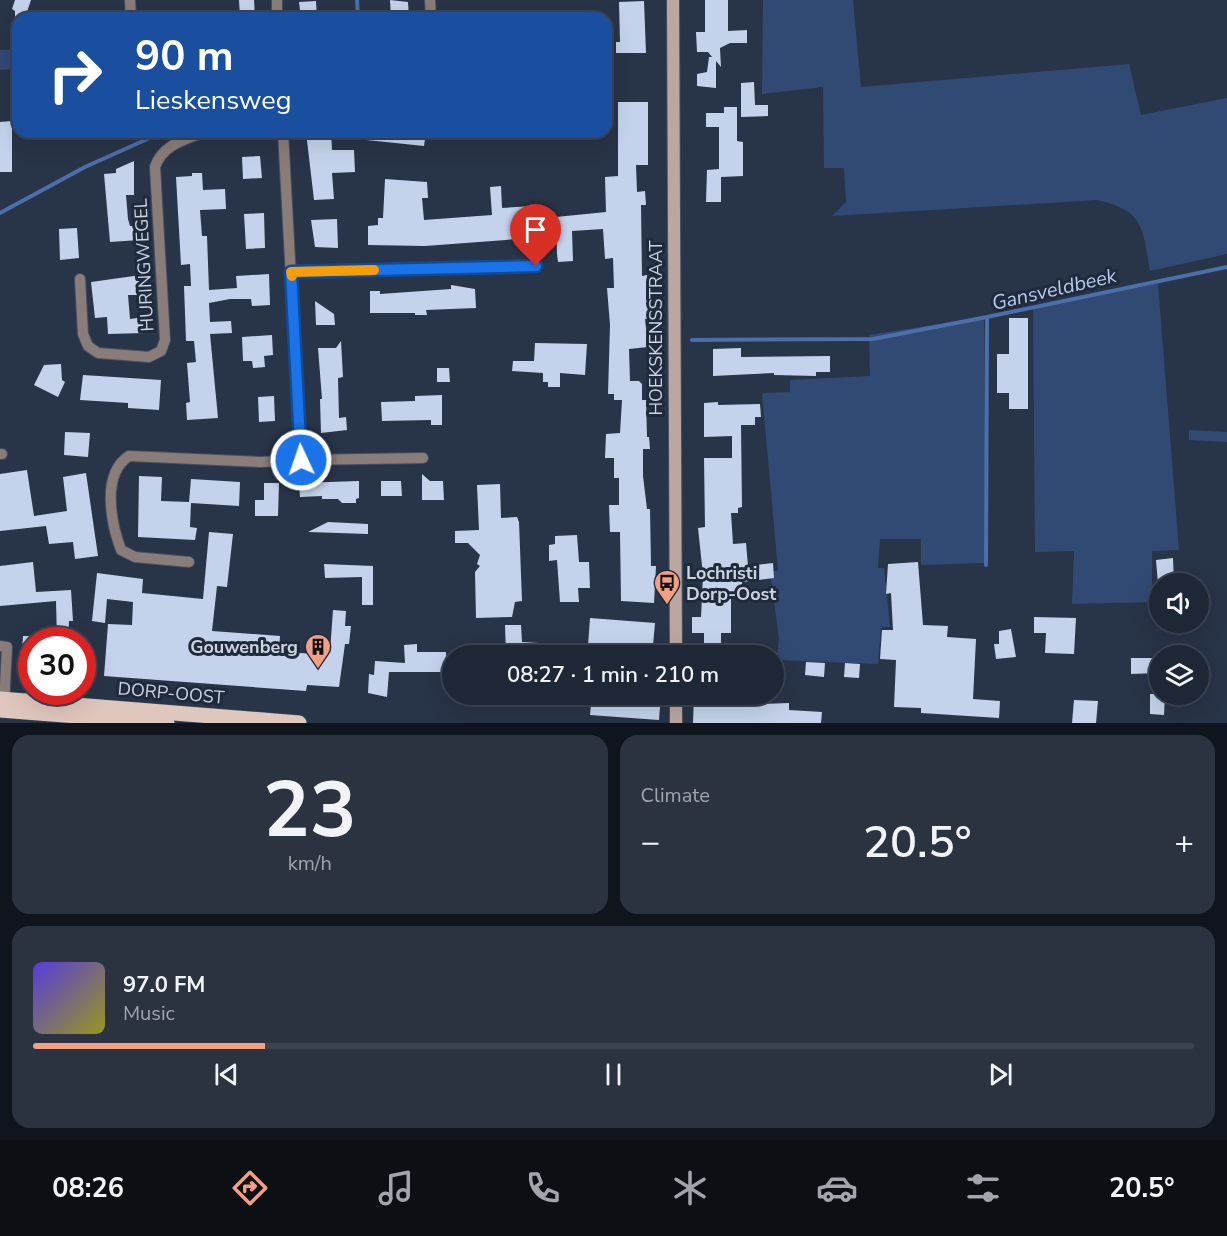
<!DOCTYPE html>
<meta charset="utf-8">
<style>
:root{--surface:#1e2735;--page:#2b3341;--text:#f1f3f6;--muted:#a1a5ad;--line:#3c4450;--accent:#f39f83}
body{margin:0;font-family:"Nunito Sans",sans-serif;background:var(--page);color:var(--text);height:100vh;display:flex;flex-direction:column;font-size:22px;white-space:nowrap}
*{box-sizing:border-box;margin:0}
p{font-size:20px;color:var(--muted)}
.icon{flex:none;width:33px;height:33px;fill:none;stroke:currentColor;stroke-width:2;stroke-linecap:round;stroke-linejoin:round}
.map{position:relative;height:723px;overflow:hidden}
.side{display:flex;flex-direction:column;gap:12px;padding:12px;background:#10151d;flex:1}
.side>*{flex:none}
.hud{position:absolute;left:12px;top:12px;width:600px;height:126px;border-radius:18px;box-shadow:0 6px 24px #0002,0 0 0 2px var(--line);background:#1a4fa0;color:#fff;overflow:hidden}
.tools{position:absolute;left:1149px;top:573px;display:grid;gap:12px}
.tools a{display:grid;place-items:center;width:60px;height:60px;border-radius:50%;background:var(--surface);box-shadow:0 6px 24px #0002,0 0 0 2px var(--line);font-size:30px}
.speed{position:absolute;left:18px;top:627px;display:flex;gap:12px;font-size:30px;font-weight:700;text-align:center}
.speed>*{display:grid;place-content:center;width:78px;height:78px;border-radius:50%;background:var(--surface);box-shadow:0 6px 24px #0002,0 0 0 2px var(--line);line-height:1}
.speed .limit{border:9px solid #d22;background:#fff;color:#111}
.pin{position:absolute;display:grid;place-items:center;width:51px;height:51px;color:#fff;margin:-62px -26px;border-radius:50% 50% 50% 0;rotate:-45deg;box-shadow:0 0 6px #0007}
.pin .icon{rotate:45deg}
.me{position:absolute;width:66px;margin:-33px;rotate:357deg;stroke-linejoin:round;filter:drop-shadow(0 0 4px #0008)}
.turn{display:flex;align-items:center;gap:21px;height:126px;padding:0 24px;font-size:27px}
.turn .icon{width:78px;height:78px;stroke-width:2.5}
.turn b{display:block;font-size:42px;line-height:51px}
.big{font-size:45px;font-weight:600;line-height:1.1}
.side .widget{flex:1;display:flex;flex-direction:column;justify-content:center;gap:9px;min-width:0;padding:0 21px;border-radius:18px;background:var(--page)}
.side .dial{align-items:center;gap:0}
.dial b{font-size:78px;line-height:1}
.song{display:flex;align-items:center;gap:18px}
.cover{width:72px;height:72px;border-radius:9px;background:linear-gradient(135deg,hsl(250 70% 55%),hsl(60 70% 35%))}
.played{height:6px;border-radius:3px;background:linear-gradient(90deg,var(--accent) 20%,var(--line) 20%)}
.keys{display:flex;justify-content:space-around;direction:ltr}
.heat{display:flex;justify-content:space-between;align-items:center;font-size:33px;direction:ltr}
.side .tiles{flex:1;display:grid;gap:12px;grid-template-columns:1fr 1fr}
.widget:last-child{grid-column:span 2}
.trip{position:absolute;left:442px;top:645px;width:342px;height:60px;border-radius:30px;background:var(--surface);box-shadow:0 6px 24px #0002,0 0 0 2px var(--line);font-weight:600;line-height:60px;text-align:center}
.dock{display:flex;height:96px;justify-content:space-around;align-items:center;background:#0c1015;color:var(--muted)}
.dock .icon{width:42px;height:42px}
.dock .selected{color:var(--accent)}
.dock b{font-size:27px;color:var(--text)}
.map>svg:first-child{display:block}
.green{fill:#314a74}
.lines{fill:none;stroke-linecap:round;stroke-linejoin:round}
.stream{stroke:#4b6fab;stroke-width:4}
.building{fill:#c4d3eb}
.street-casing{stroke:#465163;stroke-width:12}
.secondary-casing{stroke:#465163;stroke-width:14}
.primary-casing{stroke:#465163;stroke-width:16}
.street{stroke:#8a7d79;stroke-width:10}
.secondary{stroke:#bba7a0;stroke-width:12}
.primary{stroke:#e0c7be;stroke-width:15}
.route-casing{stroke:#114b97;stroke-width:15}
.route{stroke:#1a73e8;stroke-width:10}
.slow{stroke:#f59e0b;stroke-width:10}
.labels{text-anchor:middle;stroke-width:6;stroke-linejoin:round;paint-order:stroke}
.street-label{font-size:18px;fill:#ccd4e0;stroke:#1f2a3c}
.poi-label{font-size:18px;font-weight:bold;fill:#ccd4e0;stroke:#1f2a3c;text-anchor:start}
.water-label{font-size:20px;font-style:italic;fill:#b7ccee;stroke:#1f2a3c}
</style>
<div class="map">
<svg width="1227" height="723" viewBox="0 0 1227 723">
<rect width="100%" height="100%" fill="#283447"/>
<path class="green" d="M763,0H853L861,87L1129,64L1141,115L1227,98V254L1150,271C1142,227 1145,211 1097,200L832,216L846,202L844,168H824L823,87L762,94Z
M18,49V69L0,70V50Z
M1140,283L1158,284L1179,550L1152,551V602L1072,604L1074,551L1035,552L1033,309Z
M984,317L986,563L921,565V539H880L878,568H884L890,627H881L878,664L777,660L779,638L770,573L778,570L762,393L790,392V380L870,376L869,335Z
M1189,430L1227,432V442L1189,440Z"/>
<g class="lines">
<path class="stream" d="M357,0L358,18
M0,213L85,167L163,132
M692,340L873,339L987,317
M986,565L987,317L1227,267"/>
</g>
<path class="building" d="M15,0H31L27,12L15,17V11L12,9Z
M239,0H254L255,18H240Z
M390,0L408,2L409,18H391Z
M705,0H728V31L747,30V43H730L720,48L721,67L716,61V88L697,86V74L707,72L709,57H712L708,52H697L696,32H705Z
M316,1L317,18H301L299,2Z
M644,1L646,53H616V42H620L619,2Z
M754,82L755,105H768V116L741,117V83Z
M618,102H648V165H636L637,192L645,191L646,205H641L642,276L647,275L648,298H653L655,318L645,319L648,347L629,349L630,381H639L642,384V400H646L647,437H649L650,449H643V476L647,509H650L651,566H656L654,603L621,601L620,532H610L609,505H619V478H614V458H605L606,434L620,433L622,400H614V394H608L610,325L607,288H614L613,258L605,259L603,229L572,231L573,261L558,262L557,254L556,217L606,212L605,177L618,176Z
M724,107H737V141L743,142V176L721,177V202H706L707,170L719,169V127H706V113H724Z
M12,121V172H0V122Z
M306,132H331L332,150H354L355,172L332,173L334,199L314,200Z
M358,132H426L424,146L357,139Z
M260,156L262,178L243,179L242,157Z
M134,161V195H126L128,219L130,226H138L139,240L110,242L104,174L116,173V169Z
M192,173H202L203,190L225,189L226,209L200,210L202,236H207L209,290L237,288L236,276L269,274L270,305L252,306L251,299H230L209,303L210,322L231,321L232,333L210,334L218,418L187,420L186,403L190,402L187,363L196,362L194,341H186L184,286H191L190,264L181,265L176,177L192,176Z
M385,179L427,182L428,198H422L424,220L492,215L490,187L501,186L502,208L533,206L534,214L542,213V226H530L531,237L506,240L425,246L368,245V226L378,225V218H383Z
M264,213L265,248L246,249L244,214Z
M337,219L338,248L315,247L311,220Z
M77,228L79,258L60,260L59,229Z
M141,275L142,295H128L130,319L144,317L145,333L108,334L107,317L95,318L91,282Z
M451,285L475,289L476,308L426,310L427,315H415V313H370V291H380V294L451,289Z
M315,301L334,314L335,325H316Z
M1009,318H1028V409H1009V393H997V354H1009Z
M272,335L273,355L264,356L265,367L253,368L252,361H243L242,337Z
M341,341L343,377L338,378L339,418L346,417L347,430L321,433L320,399H322L318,348H336Z
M535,343L587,344L585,375L560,373V387H548V382H543V373L512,371L513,361H534Z
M741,348V357L830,356V372H816V376L774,375V373L713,376V349Z
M61,364L62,380L65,382L58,397L34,385L44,365Z
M437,368H449L450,382H437Z
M83,375L161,380L159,410L128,408V403L80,400Z
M442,395V425H431V420L382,421L381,402L415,401V396Z
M274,396L275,421L259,422L258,397Z
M718,402V405L760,404L761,417H755V425H741L742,507L738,508V513H731L733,544L746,543L748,566L773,563L774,578L742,582V597H731V633H721V656H704V633H692V617H701L703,575L698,528L705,527L704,458H732V436L704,437V403Z
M65,432L90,433L88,457L64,455Z
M27,470L34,516L67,511L63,477L86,473L98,556L75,559L73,542L49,544L46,526L0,531V474Z
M422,474L430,481H443L444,500H422Z
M139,476L162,477L161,501L189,502L191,479L240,482L239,506L191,503L190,527L197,528L195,540L138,537Z
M359,481V498L356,499V503H342L338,499H322V496L300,497L299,483Z
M381,481H401L402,496H381Z
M264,483H279L278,516H255V500H264Z
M500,484L501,518L517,517L519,522L522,601L515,602L512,617L476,618L475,572L480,566L477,564L480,555L468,543H455V531L479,530L477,485Z
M328,522L368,524V534L308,532Z
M209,532L233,534L227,587L217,586L212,631L280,636L279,651L323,655L324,652H330L333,610L346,611L345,626H351L349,644H345L339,687L307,685L306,691L104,676L108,624L132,625L133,602L107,599L105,623L92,621L97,573L143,579L142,593L203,599Z
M577,535L579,562H589L590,588H578L579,602H560L557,560L549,561V545L555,544V536Z
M1173,558L1174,584H1158L1156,560Z
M33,562L36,592L71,590L73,621H69L68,640H57L56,601L0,606V566Z
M918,562L923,625L948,626L947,637L976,639L973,699L1000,701L999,718L921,713V708L894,707L896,660L880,659L882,630H893L891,593L886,594L888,564Z
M324,564L373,566V605H362V577L325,578Z
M1034,617L1076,618L1074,654L1045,653L1046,633H1034Z
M590,618L655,623L652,656H506L505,625H521L522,642L588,646Z
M1011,629L1016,657L996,659L994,644H999V631Z
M23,636H32V671L21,670Z
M417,644V652H446L447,672H389L387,697L368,693L369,674L374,675L375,661L405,663L404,645Z
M1131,658H1160V673L1131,674Z
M806,662L825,663L824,677L805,675Z
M845,663L860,664L859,678L844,677Z
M592,694H661L659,720L590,715Z
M694,694H744V698L759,699V704L789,703V710L822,712L821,723H693Z
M1150,694H1165L1164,715L1150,714Z
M1074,700L1098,701L1096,723H1072Z"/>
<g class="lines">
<defs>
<path id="street" d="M130,0L131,18
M277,0V18
M430,0L431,18
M283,132L301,460L423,458
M291,272L536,266
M80,279L83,334L88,346L98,353L149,357L161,351L165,340L155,167C162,145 184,140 204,132
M0,454H2
M189,562L135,557L121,550C111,523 101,474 129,456L261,462L301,460
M0,646L7,647L4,705"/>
<path id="secondary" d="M673,0L676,656
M676,694V723"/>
<path id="primary" d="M0,699L299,723
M0,710L167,723"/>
</defs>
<use href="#street" class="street-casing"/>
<use href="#secondary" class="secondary-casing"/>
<use href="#primary" class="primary-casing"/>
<use href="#street" class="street"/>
<use href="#secondary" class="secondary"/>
<use href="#primary" class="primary"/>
</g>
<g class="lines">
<defs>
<path id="route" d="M301,460L291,272L536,266"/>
</defs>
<use href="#route" class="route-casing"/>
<use href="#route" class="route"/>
<path class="slow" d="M292,276L291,272L374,270"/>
</g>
<defs>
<symbol id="bus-pin" viewBox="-11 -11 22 30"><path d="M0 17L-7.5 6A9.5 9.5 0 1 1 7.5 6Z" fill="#f39f83" stroke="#1f2a3c"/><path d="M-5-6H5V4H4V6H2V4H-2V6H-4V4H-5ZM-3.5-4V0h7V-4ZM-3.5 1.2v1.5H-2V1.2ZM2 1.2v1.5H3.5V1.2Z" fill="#111"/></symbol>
<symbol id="building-pin" viewBox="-11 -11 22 30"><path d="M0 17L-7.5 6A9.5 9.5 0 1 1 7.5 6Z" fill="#f39f83" stroke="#1f2a3c"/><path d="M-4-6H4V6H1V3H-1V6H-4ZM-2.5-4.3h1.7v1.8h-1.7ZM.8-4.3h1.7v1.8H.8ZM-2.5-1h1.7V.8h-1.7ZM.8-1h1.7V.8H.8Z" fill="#111"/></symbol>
</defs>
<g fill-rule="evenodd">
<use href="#bus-pin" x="652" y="568" width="30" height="40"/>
<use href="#building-pin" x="303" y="632" width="30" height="40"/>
</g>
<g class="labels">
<g class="street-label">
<text transform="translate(144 265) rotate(-93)" y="6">HURINGWEGEL</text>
<text transform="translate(656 328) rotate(-90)" y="6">HOEKSKENSSTRAAT</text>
<text transform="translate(171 693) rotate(5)" y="6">DORP-OOST</text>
</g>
<g class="poi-label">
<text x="686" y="579">Lochristi<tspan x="686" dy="21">Dorp-Oost</tspan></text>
<text x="298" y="653" text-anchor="end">Gouwenberg</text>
</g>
<g class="water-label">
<text transform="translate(1054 289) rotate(-13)" y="7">Gansveldbeek</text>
</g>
</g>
</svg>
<div class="tools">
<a><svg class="icon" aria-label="sound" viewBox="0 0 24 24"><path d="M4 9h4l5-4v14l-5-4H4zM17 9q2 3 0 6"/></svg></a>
<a><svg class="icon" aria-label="layers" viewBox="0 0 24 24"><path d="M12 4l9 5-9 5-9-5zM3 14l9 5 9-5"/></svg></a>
</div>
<div class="speed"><div class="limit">30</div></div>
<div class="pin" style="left:536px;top:266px;background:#d93025"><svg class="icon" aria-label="arrive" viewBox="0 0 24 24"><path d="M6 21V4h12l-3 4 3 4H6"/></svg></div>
<svg class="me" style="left:301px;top:460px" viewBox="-20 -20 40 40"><circle r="17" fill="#1a73e8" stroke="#fff" stroke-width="3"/><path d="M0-11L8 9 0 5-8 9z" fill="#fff"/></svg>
<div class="trip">08:27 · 1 min · 210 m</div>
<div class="hud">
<div class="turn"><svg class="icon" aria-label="right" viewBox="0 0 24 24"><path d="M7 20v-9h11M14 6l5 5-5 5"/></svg><div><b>90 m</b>Lieskensweg</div></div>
</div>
</div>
<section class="side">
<div class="tiles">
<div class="widget dial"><b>23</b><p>km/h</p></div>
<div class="widget"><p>Climate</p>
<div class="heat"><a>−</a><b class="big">20.5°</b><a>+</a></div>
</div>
<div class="widget">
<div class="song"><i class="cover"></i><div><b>97.0 FM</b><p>Music</p></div></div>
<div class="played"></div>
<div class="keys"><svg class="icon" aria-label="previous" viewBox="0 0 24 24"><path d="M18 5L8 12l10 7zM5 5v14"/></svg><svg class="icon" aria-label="pause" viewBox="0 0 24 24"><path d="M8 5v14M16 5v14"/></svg><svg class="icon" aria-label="next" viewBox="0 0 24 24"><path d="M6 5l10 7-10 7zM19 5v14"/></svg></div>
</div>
</div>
</section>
<nav class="dock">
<b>08:26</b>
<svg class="icon selected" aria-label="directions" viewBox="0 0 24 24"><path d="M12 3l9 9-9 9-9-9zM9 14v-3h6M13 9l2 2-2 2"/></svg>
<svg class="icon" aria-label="music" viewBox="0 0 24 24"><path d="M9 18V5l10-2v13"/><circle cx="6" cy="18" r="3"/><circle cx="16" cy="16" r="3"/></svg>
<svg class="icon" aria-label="phone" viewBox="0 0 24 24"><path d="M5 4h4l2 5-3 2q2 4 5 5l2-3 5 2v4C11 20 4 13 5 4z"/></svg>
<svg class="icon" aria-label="climate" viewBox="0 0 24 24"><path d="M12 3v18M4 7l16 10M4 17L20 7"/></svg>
<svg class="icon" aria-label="car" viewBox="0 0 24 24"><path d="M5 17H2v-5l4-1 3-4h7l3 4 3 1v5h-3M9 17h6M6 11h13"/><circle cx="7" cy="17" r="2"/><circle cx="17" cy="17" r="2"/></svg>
<svg class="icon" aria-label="filters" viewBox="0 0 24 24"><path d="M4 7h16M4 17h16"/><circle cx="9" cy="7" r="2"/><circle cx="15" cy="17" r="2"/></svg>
<b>20.5°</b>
</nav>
